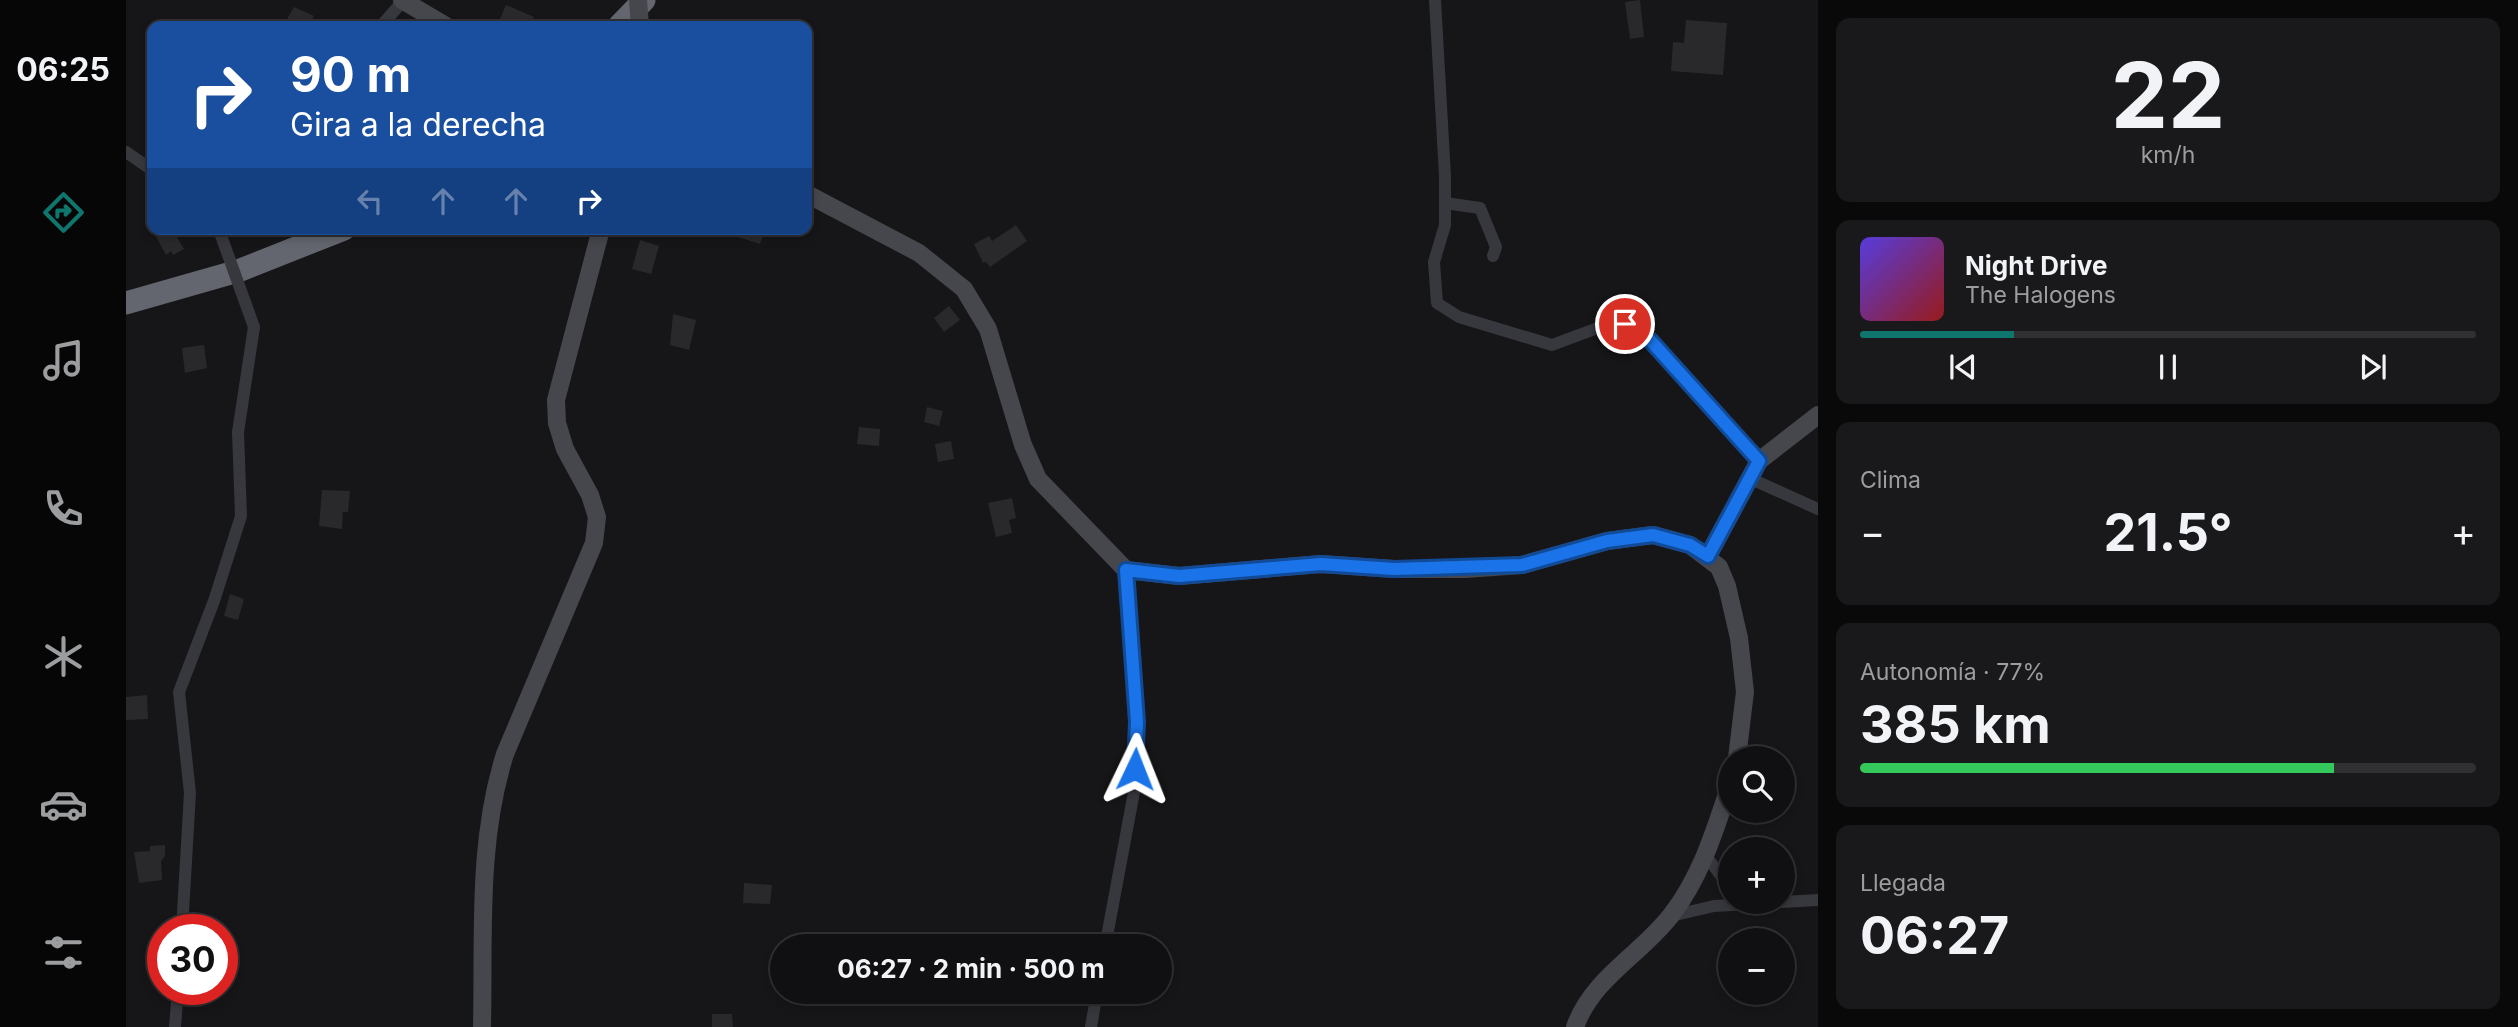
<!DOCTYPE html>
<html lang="es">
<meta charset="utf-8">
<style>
:root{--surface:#101012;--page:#19191b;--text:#f1f3f6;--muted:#9c9d9f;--line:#303032;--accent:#0f766e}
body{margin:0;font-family:Inter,sans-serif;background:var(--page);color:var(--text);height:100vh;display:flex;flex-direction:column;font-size:26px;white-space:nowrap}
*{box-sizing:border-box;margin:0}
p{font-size:23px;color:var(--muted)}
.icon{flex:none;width:38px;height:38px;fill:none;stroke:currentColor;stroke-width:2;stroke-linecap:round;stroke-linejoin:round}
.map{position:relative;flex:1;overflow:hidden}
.panel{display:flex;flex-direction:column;gap:18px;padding:18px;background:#09090a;width:700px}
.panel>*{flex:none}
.top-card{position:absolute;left:21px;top:21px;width:665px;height:214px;border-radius:14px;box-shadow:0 4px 10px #0003,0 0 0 2px var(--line);background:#1a4fa0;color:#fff;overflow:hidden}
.buttons{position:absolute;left:1592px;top:746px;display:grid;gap:14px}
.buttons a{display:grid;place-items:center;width:77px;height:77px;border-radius:50%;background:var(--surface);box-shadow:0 4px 10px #0003,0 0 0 2px var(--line);font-size:35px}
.speed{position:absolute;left:21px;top:914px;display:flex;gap:14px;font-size:35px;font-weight:700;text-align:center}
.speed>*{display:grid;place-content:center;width:91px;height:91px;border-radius:50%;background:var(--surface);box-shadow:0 4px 10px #0003,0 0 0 2px var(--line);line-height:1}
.speed .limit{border:10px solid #d22;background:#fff;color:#111}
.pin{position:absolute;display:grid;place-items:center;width:60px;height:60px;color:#fff;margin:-30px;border:4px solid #fff;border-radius:50%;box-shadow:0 2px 7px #0007}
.me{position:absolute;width:77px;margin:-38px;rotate:2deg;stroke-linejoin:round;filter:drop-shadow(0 0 5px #0008)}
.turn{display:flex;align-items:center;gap:24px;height:147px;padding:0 28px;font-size:32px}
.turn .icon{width:91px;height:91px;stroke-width:2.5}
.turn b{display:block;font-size:49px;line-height:60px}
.lanes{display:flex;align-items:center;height:66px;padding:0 28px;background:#0003;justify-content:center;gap:35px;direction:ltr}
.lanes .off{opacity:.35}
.big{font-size:52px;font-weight:700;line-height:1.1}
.panel .card{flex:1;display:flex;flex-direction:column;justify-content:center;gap:10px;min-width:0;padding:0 24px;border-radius:14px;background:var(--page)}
.panel .dial{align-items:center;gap:0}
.dial b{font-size:91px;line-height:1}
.song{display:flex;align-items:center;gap:21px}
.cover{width:84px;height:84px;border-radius:10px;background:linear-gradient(135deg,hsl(250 70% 55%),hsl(0 70% 35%))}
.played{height:7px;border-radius:4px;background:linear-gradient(90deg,var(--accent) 25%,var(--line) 25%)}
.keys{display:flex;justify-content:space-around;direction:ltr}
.heat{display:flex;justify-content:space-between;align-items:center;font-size:38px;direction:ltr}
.charge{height:10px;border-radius:5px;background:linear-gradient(90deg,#34c759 77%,var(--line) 0)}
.trip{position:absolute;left:644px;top:934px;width:402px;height:70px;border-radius:35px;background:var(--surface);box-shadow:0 4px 10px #0003,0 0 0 2px var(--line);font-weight:700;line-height:70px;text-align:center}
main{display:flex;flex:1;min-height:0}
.tab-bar{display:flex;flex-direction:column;width:126px;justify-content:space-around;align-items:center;background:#060607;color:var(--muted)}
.tab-bar .icon{width:49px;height:49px}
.tab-bar .current{color:var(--accent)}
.tab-bar b{font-size:32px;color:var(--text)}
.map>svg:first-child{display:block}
.building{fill:#29292c}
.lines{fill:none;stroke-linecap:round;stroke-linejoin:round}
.street{stroke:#37383d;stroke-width:12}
.secondary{stroke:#45474d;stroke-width:18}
.highway{stroke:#63666e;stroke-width:23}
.street-bridge{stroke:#37383d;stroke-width:12}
.secondary-bridge{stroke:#45474d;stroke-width:18}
.route-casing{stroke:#114b97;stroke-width:18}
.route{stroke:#1a73e8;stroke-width:12}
</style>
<main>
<nav class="tab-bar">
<b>06:25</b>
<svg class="icon current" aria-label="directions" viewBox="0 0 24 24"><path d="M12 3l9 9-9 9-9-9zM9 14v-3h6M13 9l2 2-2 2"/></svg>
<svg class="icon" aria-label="music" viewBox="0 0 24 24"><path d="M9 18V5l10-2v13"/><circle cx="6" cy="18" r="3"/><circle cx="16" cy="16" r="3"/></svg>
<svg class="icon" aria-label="phone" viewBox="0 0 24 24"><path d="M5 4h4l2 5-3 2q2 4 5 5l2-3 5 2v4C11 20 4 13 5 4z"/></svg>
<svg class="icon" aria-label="climate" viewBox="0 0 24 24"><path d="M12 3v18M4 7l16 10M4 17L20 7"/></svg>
<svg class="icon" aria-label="car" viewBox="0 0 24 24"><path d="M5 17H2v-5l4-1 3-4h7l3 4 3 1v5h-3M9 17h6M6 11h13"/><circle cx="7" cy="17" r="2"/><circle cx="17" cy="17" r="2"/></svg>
<svg class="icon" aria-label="filters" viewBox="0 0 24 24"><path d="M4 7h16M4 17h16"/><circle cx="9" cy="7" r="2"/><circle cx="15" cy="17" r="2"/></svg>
</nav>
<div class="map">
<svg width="1692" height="1027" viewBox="0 0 1692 1027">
<rect width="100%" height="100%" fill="#161618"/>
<path class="building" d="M1514,0L1518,37L1504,39L1499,2Z
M380,5L408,17L404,26H371Z
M168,7L188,16L182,26H157Z
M1560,20L1601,23L1597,75L1545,71L1547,42L1558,43Z
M890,225L901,241L864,267L860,262L857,263L848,244L863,236L866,241Z
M41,229H46L58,249L47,255L45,251L40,255L29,235Z
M596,229H639L634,244L596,232Z
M514,240L533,246L525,274L506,269Z
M823,306L834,320L818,332L808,318Z
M547,314L570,320L563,350L544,345Z
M78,345L81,368L59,373L56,348Z
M801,407L817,411L813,426L798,422Z
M733,427L754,429L753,446L731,444Z
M825,441L828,459L812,462L809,444Z
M196,490L224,491L222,512H217L216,529L193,526Z
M886,498L890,518L883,520L886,533L870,537L862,503Z
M104,594L118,599L112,620L98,616Z
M21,695L22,719L0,720V697Z
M39,845V856L35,861L36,880L13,883L8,852L24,851V846Z
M618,883L646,885L644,904L617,903Z
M674,934L707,942L706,947H671Z
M586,1014H606L607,1027H586Z"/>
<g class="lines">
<path class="street" d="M1309,0L1319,176V225L1308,262L1311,303L1333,317L1426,345L1469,329L1499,324L1524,340L1633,461
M255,26L277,1
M0,152L26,170
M1319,203L1354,208L1370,247L1367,256
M1623,478L1692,509
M1580,856L1605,889
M1545,916L1588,906L1692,900
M56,929L64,793L53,692L88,601L115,516L112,432L128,327
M979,947L1008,792L1011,722L1000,570
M49,1027L52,989
M965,1027L971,992"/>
<path class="secondary" d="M276,0L320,26
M681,194L793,253L838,289L862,329L897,445L912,479L1000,570L1053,576L1195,564L1268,569H1339L1396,565L1481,541L1527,535L1564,545L1593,567L1601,586L1613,638L1619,692L1611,758
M1582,556L1633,461L1692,415
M356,1027C358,936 351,842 379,754L468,543L471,517L464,495L439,449L431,423L430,400L475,229
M1449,1027C1467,977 1515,955 1546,914C1576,875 1589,829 1605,782"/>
<path class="highway" d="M493,26L518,0
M0,303L112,271L218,229"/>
<path class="street-bridge" d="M93,230L128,327"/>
<path class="secondary-bridge" d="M512,0L514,26"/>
</g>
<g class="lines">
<defs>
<path id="route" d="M1009,769L1011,722L1000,570L1053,576L1195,564L1268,569L1396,565L1481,541L1527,535L1564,545L1582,556L1633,461L1524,340L1499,324"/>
</defs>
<use href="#route" class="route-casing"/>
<use href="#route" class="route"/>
</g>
</svg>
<div class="buttons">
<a><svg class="icon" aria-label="search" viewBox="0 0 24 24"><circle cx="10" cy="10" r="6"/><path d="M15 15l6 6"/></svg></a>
<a>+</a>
<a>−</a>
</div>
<div class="speed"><div class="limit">30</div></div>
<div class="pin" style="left:1499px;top:324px;background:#d93025"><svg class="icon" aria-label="arrive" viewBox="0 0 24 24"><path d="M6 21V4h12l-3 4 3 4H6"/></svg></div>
<svg class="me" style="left:1009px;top:769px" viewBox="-20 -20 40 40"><path d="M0-17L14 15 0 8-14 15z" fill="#1a73e8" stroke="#fff" stroke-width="4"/></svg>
<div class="trip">06:27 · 2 min · 500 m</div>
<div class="top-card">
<div class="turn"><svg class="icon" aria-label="right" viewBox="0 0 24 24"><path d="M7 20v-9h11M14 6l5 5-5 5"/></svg><div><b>90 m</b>Gira a la derecha</div></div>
<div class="lanes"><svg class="icon off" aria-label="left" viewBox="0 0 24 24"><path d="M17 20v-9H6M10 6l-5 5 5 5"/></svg><svg class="icon off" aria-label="ahead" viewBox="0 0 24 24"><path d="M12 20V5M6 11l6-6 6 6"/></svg><svg class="icon off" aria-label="ahead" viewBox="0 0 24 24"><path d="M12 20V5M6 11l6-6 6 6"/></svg><svg class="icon" aria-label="right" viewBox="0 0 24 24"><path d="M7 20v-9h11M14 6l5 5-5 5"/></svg></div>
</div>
</div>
<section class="panel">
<div class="card dial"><b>22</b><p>km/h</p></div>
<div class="card">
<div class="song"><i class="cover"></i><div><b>Night Drive</b><p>The Halogens</p></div></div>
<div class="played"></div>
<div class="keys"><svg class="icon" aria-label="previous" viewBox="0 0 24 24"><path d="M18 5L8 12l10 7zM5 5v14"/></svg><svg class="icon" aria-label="pause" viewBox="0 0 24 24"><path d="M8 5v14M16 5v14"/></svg><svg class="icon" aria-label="next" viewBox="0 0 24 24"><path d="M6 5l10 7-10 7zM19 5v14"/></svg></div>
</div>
<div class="card"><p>Clima</p>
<div class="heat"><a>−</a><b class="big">21.5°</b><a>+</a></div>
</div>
<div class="card"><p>Autonomía · 77%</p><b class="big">385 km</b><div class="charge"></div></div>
<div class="card"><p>Llegada</p><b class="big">06:27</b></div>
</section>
</main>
